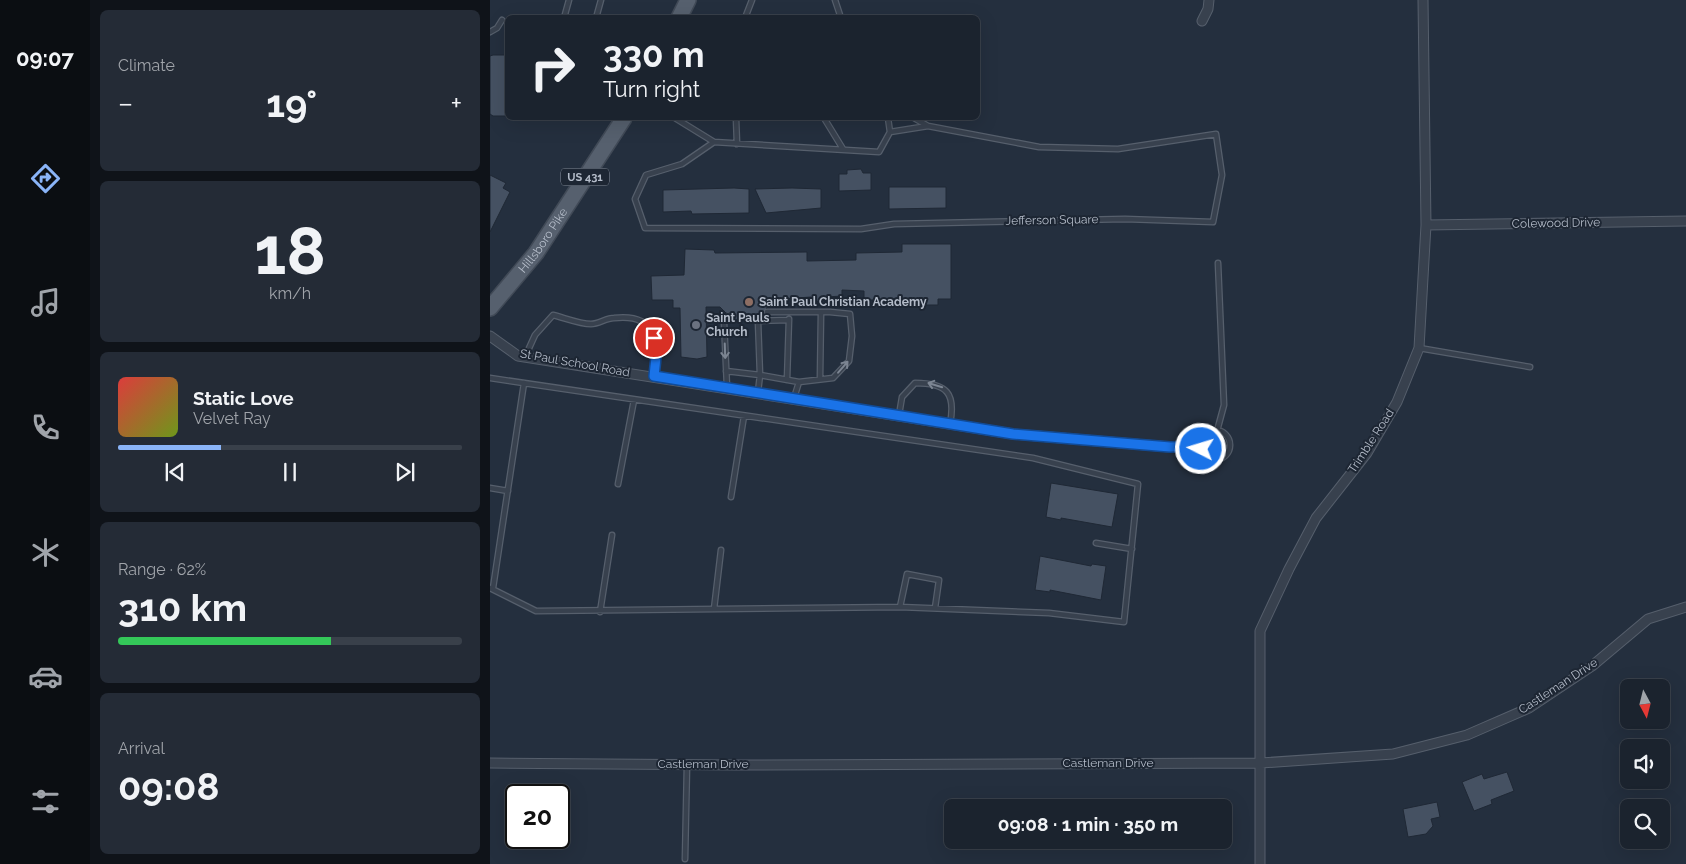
<!DOCTYPE html>
<meta charset="utf-8">
<style>
:root{--surface:#1b232e;--page:#242b36;--text:#f1f3f6;--muted:#a0a4aa;--line:#39404a;--accent:#8ab4f8}
body{margin:0;font-family:Raleway,sans-serif;background:var(--page);color:var(--text);height:100vh;display:flex;flex-direction:column;font-size:19px;white-space:nowrap}
*{box-sizing:border-box;margin:0}
p{font-size:16px;color:var(--muted)}
.icon{flex:none;width:28px;height:28px;fill:none;stroke:currentColor;stroke-width:2;stroke-linecap:round;stroke-linejoin:round}
.map{position:relative;flex:1;overflow:hidden}
.side{display:flex;flex-direction:column;gap:10px;padding:10px;background:#0f1319;width:400px}
.side>*{flex:none}
.hud{position:absolute;left:15px;top:15px;width:475px;height:105px;border-radius:8px;box-shadow:0 5px 20px #0002,0 0 0 1px var(--line);background:#1b232e;color:var(--text);overflow:hidden}
.needle{width:32px;rotate:173deg}
.controls{position:absolute;left:1130px;top:679px;display:grid;gap:10px}
.controls a{display:grid;place-items:center;width:50px;height:50px;border-radius:8px;background:var(--surface);box-shadow:0 5px 20px #0002,0 0 0 1px var(--line);font-size:25px}
.speed{position:absolute;left:15px;top:784px;display:flex;gap:10px;font-size:25px;font-weight:700;text-align:center}
.speed>*{display:grid;place-content:center;width:65px;height:65px;border-radius:50%;background:var(--surface);box-shadow:0 5px 20px #0002,0 0 0 1px var(--line);line-height:1}
.speed .limit{border:2px solid #111;border-radius:8px;background:#fff;color:#111}
.pin{position:absolute;display:grid;place-items:center;width:42px;height:42px;color:#fff;margin:-21px;border:2px solid #fff;border-radius:50%;box-shadow:0 1px 5px #0007}
.me{position:absolute;width:55px;margin:-28px;rotate:275deg;stroke-linejoin:round;filter:drop-shadow(0 0 4px #0008)}
.turn{display:flex;align-items:center;gap:18px;height:105px;padding:0 15px;font-size:22px}
.turn .icon{width:65px;height:65px;stroke-width:2.5}
.turn b{display:block;font-size:35px;line-height:42px}
.big{font-size:38px;font-weight:700;line-height:1.1}
.side .tile{flex:1;display:flex;flex-direction:column;justify-content:center;gap:8px;min-width:0;padding:0 18px;border-radius:8px;background:var(--page)}
.side .dial{align-items:center;gap:0}
.dial b{font-size:65px;line-height:1}
.song{display:flex;align-items:center;gap:15px}
.cover{width:60px;height:60px;border-radius:8px;background:linear-gradient(135deg,hsl(0 70% 55%),hsl(80 70% 35%))}
.played{height:5px;border-radius:2px;background:linear-gradient(90deg,var(--accent) 30%,var(--line) 30%)}
.keys{display:flex;justify-content:space-around;direction:ltr}
.heat{display:flex;justify-content:space-between;align-items:center;font-size:28px;direction:ltr}
.charge{height:8px;border-radius:4px;background:linear-gradient(90deg,#34c759 62%,var(--line) 0)}
.trip{position:absolute;left:454px;top:799px;width:288px;height:50px;border-radius:8px;background:var(--surface);box-shadow:0 5px 20px #0002,0 0 0 1px var(--line);font-weight:700;line-height:50px;text-align:center}
main{display:flex;flex:1;min-height:0}
.menu{display:flex;flex-direction:column;width:90px;justify-content:space-around;align-items:center;background:#0b0e12;color:var(--muted)}
.menu .icon{width:35px;height:35px}
.menu .on{color:var(--accent)}
.menu b{font-size:22px;color:var(--text)}
.map>svg:first-child{display:block}
.building{fill:#455162;stroke:#1f2835}
.lines{fill:none;stroke-linecap:round;stroke-linejoin:round}
.lane-casing{stroke:#565f6c;stroke-width:7}
.street-casing{stroke:#565f6c;stroke-width:11}
.primary-casing{stroke:#414a57;stroke-width:18}
.lane{stroke:#38414e;stroke-width:4.5}
.street{stroke:#38414e;stroke-width:9}
.primary{stroke:#56606e;stroke-width:15}
.oneway{stroke:#7c8592}
.route-casing{stroke:#114b97;stroke-width:12}
.route{stroke:#1a73e8;stroke-width:9}
.education-dot{fill:#8d6e63;stroke:#1d2633;stroke-width:2}
.worship-dot{fill:#6b7280;stroke:#1d2633;stroke-width:2}
.labels{text-anchor:middle;stroke-width:4;stroke-linejoin:round;paint-order:stroke}
.shield{fill:#1d2633;stroke:#878f9c;stroke-width:1}
.shield-label{font-size:11px;font-weight:bold;fill:#b4bcc9}
.street-label{font-size:12px;fill:#b4bcc9;stroke:#1d2633}
.poi-label{font-size:12px;font-weight:bold;fill:#b4bcc9;stroke:#1d2633;text-anchor:start}
</style>
<main>
<nav class="menu">
<b>09:07</b>
<svg class="icon on" aria-label="directions" viewBox="0 0 24 24"><path d="M12 3l9 9-9 9-9-9zM9 14v-3h6M13 9l2 2-2 2"/></svg>
<svg class="icon" aria-label="music" viewBox="0 0 24 24"><path d="M9 18V5l10-2v13"/><circle cx="6" cy="18" r="3"/><circle cx="16" cy="16" r="3"/></svg>
<svg class="icon" aria-label="phone" viewBox="0 0 24 24"><path d="M5 4h4l2 5-3 2q2 4 5 5l2-3 5 2v4C11 20 4 13 5 4z"/></svg>
<svg class="icon" aria-label="climate" viewBox="0 0 24 24"><path d="M12 3v18M4 7l16 10M4 17L20 7"/></svg>
<svg class="icon" aria-label="car" viewBox="0 0 24 24"><path d="M5 17H2v-5l4-1 3-4h7l3 4 3 1v5h-3M9 17h6M6 11h13"/><circle cx="7" cy="17" r="2"/><circle cx="17" cy="17" r="2"/></svg>
<svg class="icon" aria-label="filters" viewBox="0 0 24 24"><path d="M4 7h16M4 17h16"/><circle cx="9" cy="7" r="2"/><circle cx="15" cy="17" r="2"/></svg>
</nav>
<section class="side">
<div class="tile"><p>Climate</p>
<div class="heat"><a>−</a><b class="big">19°</b><a>+</a></div>
</div>
<div class="tile dial"><b>18</b><p>km/h</p></div>
<div class="tile">
<div class="song"><i class="cover"></i><div><b>Static Love</b><p>Velvet Ray</p></div></div>
<div class="played"></div>
<div class="keys"><svg class="icon" aria-label="previous" viewBox="0 0 24 24"><path d="M18 5L8 12l10 7zM5 5v14"/></svg><svg class="icon" aria-label="pause" viewBox="0 0 24 24"><path d="M8 5v14M16 5v14"/></svg><svg class="icon" aria-label="next" viewBox="0 0 24 24"><path d="M6 5l10 7-10 7zM19 5v14"/></svg></div>
</div>
<div class="tile"><p>Range · 62%</p><b class="big">310 km</b><div class="charge"></div></div>
<div class="tile"><p>Arrival</p><b class="big">09:08</b></div>
</section>
<div class="map">
<svg width="1196" height="864" viewBox="0 0 1196 864">
<rect width="100%" height="100%" fill="#242f3e"/>
<path class="building" d="M3,55H18V116H3L0,114V56Z
M371,169L373,173H381V190L349,191V174H357V170Z
M0,175L16,183L13,188L20,192L0,232Z
M399,187H456V208L399,209Z
M244,188L259,189V213L202,214L201,211L173,212V190Z
M302,188L331,189V208L276,213L265,189Z
M412,244H461V299H448V305H422V300L397,301L396,306H388L387,300H374V291L352,290V296L336,297L333,301L321,302V297L277,300V308L273,312L278,317H249L245,322L241,313H236L230,307H216L217,357L207,359L191,357L190,308H183V300H162L161,276L194,275L195,249L224,250L225,253L317,252V261L366,260V253L412,252Z
M561,483L628,494L622,527L571,518V520L556,517Z
M550,556L601,566L602,564L616,566L611,600L560,590V592L545,590Z
M1017,772L1024,791L1001,800L1002,804L984,811L972,782L992,774L994,779Z
M947,802L950,817L941,819L943,826L936,834L918,837L913,809Z"/>
<g class="lines">
<defs>
<path id="lane" d="M345,0L351,18
M74,18L79,0
M106,18L111,0
M255,18L262,0
M0,32L7,28L12,20
M185,118L224,142L389,152L400,132L398,118
M246,118L247,144
M334,118L353,149
M424,118L438,126
M224,142L192,164L156,175L145,199L155,228L371,229L404,224L635,219L723,222L732,175L726,134L628,149L549,147L438,126L400,132
M277,312H340L360,314L362,336L359,361L343,378L309,382L304,398
M929,348L1040,367
M35,357L45,335L63,315C75,318 90,324 101,324C109,324 116,318 124,318C168,313 168,342 164,376
M236,371L270,375L268,321L299,320
M0,378L543,458L648,484L634,622L559,613L410,607L46,611L0,588
M330,379L331,312
M297,380L299,319
M237,387L234,322L238,316
M268,392L270,375L309,382
M409,415L412,397L425,383C457,383 466,393 460,424
M710 445a15 15 0 1 1 30 0a15 15 0 1 1-30 0Z
M727,431L734,405L728,263
M128,484L144,400
M0,488L18,491
M241,497L254,416
M606,543L642,549
M3,588L34,383
M410,607L417,574L449,580L445,608
M224,609L231,550
M110,612L122,535
M195,859L197,764"/>
<path id="street" d="M712,21L718,9L719,0
M936,225L1196,221
M0,336L28,356L523,434L680,447L711,446
M0,763L245,765L771,763L903,754L977,735L1039,708L1102,666L1158,619L1196,607
M770,864V631L799,569L826,518L877,453L907,402L929,348L936,225L933,0"/>
<g id="primary">
<path d="M189,18L198,0"/>
<path id="s1" d="M0,308L46,253L134,118"/>
</g>
</defs>
<use href="#lane" class="lane-casing"/>
<use href="#street" class="street-casing"/>
<use href="#primary" class="primary-casing"/>
<use href="#lane" class="lane"/>
<use href="#street" class="street"/>
<use href="#primary" class="primary"/>
</g>
<defs><path id="oneway-shaft" d="M-6 0H5M1.5-3L5.5 0L1.5 3" fill="none" stroke-width="1.6" stroke-linecap="round" stroke-linejoin="round" transform="scale(1.25)"/></defs>
<g class="oneway">
<use href="#oneway-shaft" transform="translate(235 351) rotate(88)"/>
<use href="#oneway-shaft" transform="translate(353 367) rotate(-49)"/>
<use href="#oneway-shaft" transform="translate(445 385) rotate(-163)"/>
</g>
<g class="lines">
<defs>
<path id="route" d="M164,338L167,348L164,376L523,434L680,447L710,446L711,449"/>
</defs>
<use href="#route" class="route-casing"/>
<use href="#route" class="route"/>
</g>
<circle class="education-dot" cx="259" cy="302" r="5"/>
<circle class="worship-dot" cx="206" cy="325" r="5"/>
<g class="labels">
<rect class="shield" x="71" y="168.5" width="48" height="17" rx="4"/>
<g class="shield-label">
<text x="95" y="181">US 431</text>
</g>
<g class="street-label">
<text transform="translate(562 220) rotate(-1)" y="4">Jefferson Square</text>
<text transform="translate(1066 223) rotate(-1)" y="4">Colewood Drive</text>
<text dy="4" stroke="none"><textPath href="#s1" startOffset="86">Hillsboro Pike</textPath></text>
<text transform="translate(85 363) rotate(10)" y="4">St Paul School Road</text>
<text transform="translate(881 441) rotate(-57)" y="4">Trimble Road</text>
<text transform="translate(1068 686) rotate(-33)" y="4">Castleman Drive</text>
<text x="618" y="767">Castleman Drive</text>
<text x="213" y="768">Castleman Drive</text>
</g>
<g class="poi-label">
<text x="269" y="306">Saint Paul Christian Academy</text>
<text x="216" y="322">Saint Pauls<tspan x="216" dy="14">Church</tspan></text>
</g>
</g>
</svg>
<div class="controls">
<a><svg class="needle" viewBox="-14 -14 28 28"><path d="M0-13l5 13h-10z" fill="#e53935"/><path d="M0 13l5-13h-10z" fill="#a0a4aa"/></svg></a>
<a><svg class="icon" aria-label="sound" viewBox="0 0 24 24"><path d="M4 9h4l5-4v14l-5-4H4zM17 9q2 3 0 6"/></svg></a>
<a><svg class="icon" aria-label="search" viewBox="0 0 24 24"><circle cx="10" cy="10" r="6"/><path d="M15 15l6 6"/></svg></a>
</div>
<div class="speed"><div class="limit">20</div></div>
<div class="pin" style="left:164px;top:338px;background:#d93025"><svg class="icon" aria-label="arrive" viewBox="0 0 24 24"><path d="M6 21V4h12l-3 4 3 4H6"/></svg></div>
<svg class="me" style="left:711px;top:449px" viewBox="-20 -20 40 40"><circle r="17" fill="#1a73e8" stroke="#fff" stroke-width="3"/><path d="M0-11L8 9 0 5-8 9z" fill="#fff"/></svg>
<div class="trip">09:08 · 1 min · 350 m</div>
<div class="hud">
<div class="turn"><svg class="icon" aria-label="right" viewBox="0 0 24 24"><path d="M7 20v-9h11M14 6l5 5-5 5"/></svg><div><b>330 m</b>Turn right</div></div>
</div>
</div>
</main>
